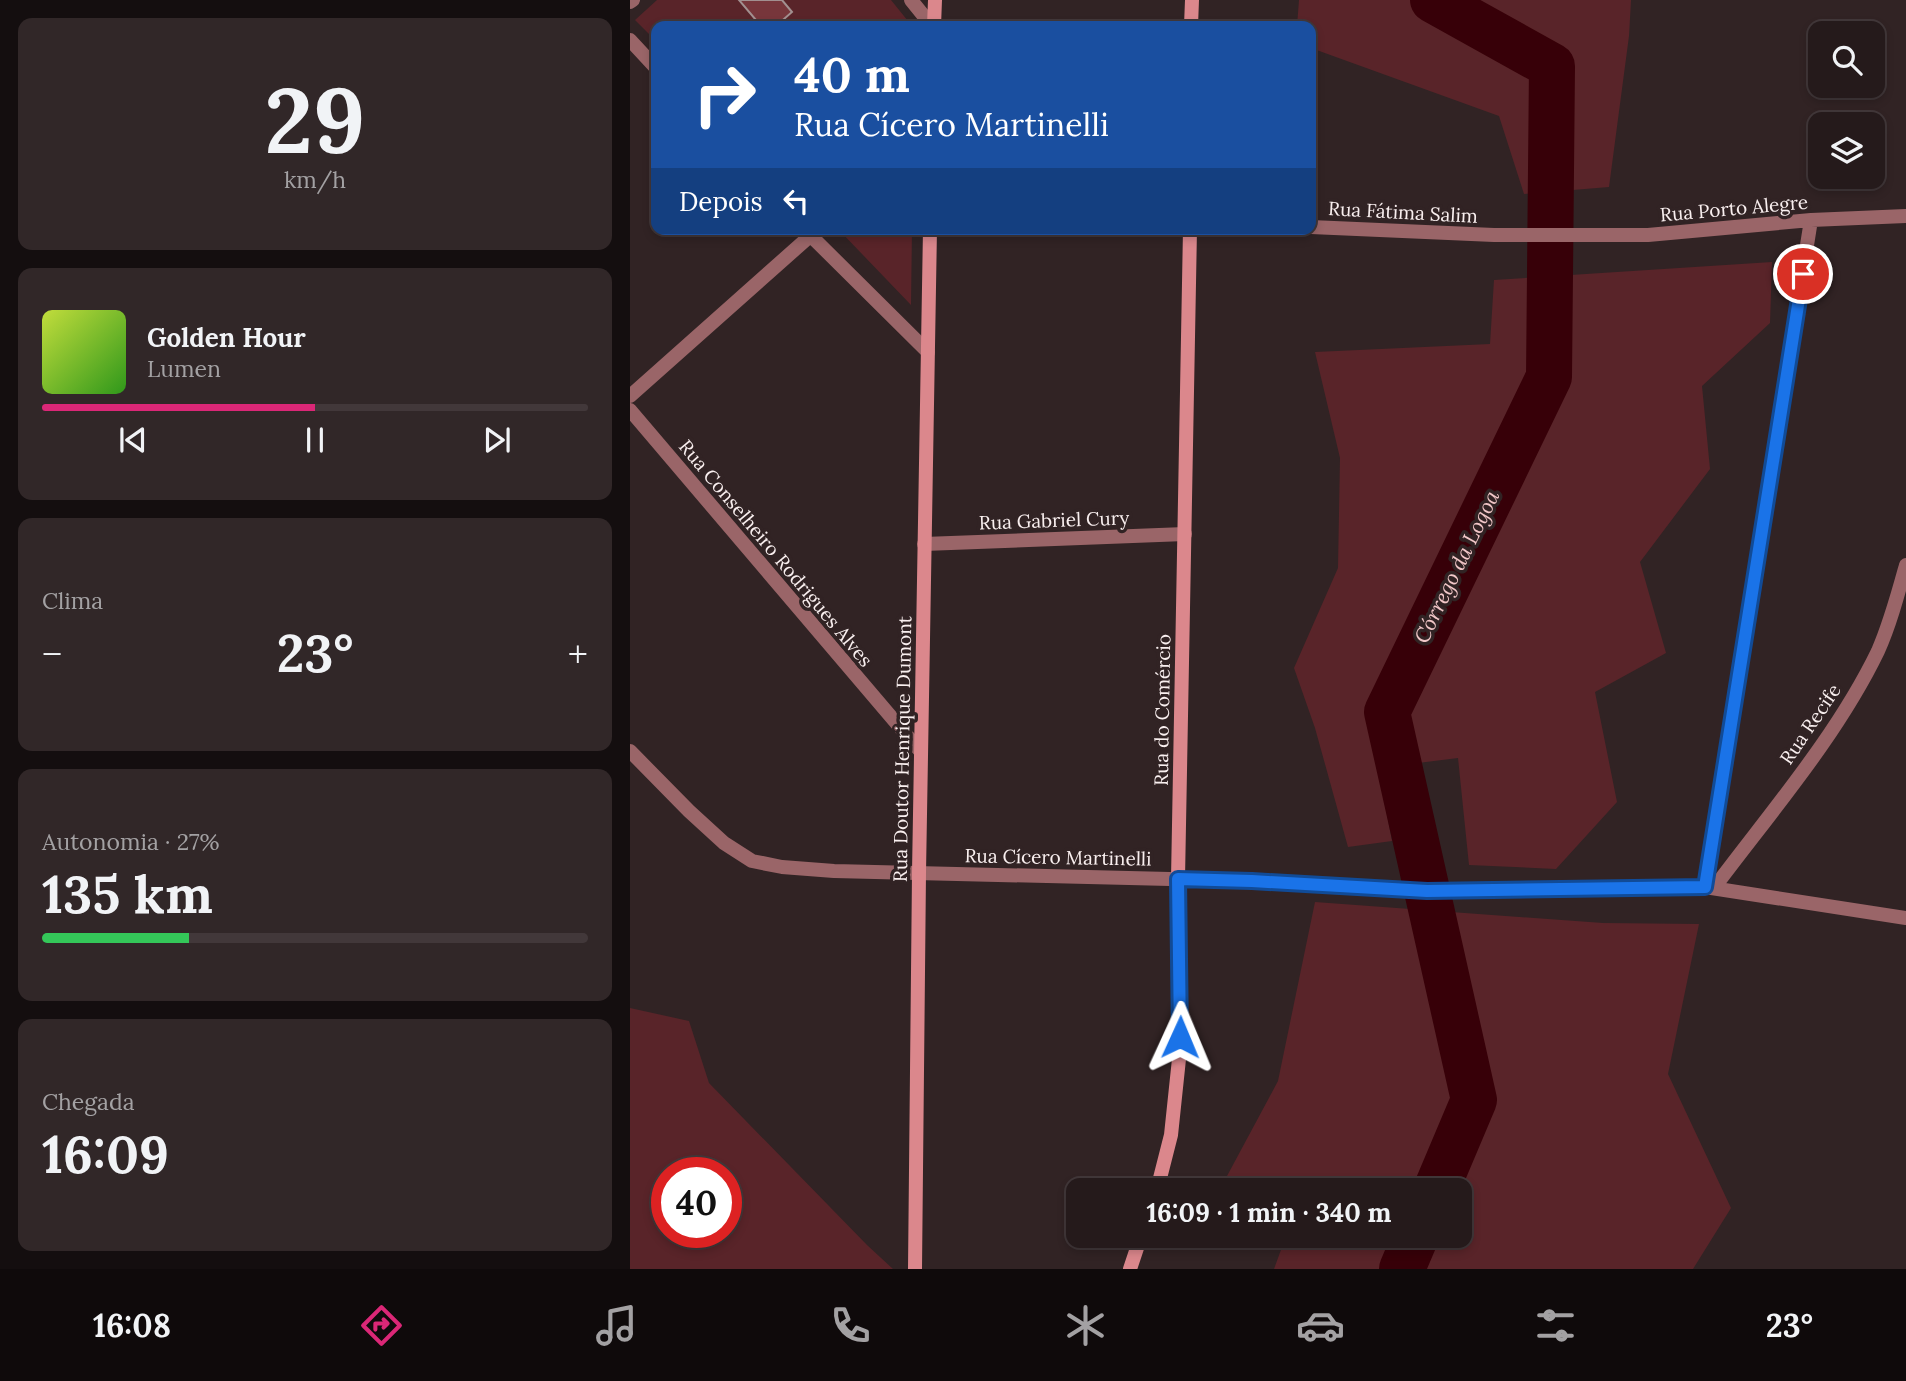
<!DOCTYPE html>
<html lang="pt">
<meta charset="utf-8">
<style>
:root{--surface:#251a1b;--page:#312728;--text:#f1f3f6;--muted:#a3a1a3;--line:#42383a;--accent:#db2777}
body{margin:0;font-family:Lora,serif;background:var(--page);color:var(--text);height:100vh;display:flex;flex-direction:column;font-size:26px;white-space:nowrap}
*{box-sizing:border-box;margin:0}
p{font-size:23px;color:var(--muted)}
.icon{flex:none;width:38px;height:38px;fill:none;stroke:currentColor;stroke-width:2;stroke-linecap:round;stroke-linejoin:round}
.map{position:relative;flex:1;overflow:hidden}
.panel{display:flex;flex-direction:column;gap:18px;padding:18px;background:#140e0f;width:630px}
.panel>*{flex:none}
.banner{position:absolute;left:21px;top:21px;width:665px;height:214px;border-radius:14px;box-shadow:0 4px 10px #0003,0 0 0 2px var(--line);background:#1a4fa0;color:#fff;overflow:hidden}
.buttons{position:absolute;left:1178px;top:21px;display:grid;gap:14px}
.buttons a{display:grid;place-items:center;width:77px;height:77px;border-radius:14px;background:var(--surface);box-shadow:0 4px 10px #0003,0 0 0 2px var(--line);font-size:35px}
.speed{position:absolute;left:21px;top:1157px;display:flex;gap:14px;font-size:35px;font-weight:700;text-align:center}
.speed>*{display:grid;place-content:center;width:91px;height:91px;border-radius:50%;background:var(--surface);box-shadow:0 4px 10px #0003,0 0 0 2px var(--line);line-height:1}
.speed .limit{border:10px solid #d22;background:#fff;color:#111}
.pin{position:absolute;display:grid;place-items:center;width:60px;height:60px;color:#fff;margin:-30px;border:4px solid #fff;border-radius:50%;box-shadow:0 2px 7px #0007}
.me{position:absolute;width:77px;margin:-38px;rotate:1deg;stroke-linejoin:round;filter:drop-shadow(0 0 5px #0008)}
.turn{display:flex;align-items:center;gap:24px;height:147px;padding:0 28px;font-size:32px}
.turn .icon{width:91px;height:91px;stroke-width:2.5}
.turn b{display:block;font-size:49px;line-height:60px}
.then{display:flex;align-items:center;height:66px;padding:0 28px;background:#0003;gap:14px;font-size:26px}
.big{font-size:52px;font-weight:700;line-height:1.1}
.panel .tile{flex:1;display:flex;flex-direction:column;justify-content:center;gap:10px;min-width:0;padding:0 24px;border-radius:14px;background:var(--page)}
.panel .dial{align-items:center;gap:0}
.dial b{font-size:91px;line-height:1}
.song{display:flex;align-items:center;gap:21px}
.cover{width:84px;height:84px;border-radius:10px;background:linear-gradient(135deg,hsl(70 70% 55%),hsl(110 70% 35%))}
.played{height:7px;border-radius:4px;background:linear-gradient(90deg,var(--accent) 50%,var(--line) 50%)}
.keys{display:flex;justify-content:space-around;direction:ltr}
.heat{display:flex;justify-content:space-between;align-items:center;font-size:38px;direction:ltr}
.charge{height:10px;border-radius:5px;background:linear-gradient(90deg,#34c759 27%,var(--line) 0)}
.trip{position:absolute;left:436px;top:1178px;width:406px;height:70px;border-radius:14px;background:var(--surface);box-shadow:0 4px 10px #0003,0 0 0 2px var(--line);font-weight:700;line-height:70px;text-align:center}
.tabs{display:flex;height:112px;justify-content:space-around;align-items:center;background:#0f0a0b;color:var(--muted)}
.tabs .icon{width:49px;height:49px}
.tabs .selected{color:var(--accent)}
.tabs b{font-size:32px;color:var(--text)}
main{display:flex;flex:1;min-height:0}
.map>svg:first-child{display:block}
.green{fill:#592429;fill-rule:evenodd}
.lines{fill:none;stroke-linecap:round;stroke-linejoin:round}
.river{stroke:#370008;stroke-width:46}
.building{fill:#77363b;stroke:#a29090;stroke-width:2}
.street{stroke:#9a6568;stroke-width:14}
.secondary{stroke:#db878c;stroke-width:14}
.route-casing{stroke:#114b97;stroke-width:18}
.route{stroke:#1a73e8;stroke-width:12}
.labels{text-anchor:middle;stroke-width:7;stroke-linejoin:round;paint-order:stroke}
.street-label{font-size:19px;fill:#f9efef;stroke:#312324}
.water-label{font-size:21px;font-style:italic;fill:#f2c7c8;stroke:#312324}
</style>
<main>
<section class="panel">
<div class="tile dial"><b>29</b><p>km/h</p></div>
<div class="tile">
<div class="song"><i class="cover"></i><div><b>Golden Hour</b><p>Lumen</p></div></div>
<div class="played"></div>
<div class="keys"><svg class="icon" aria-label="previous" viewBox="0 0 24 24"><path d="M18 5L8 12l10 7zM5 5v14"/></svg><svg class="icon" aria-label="pause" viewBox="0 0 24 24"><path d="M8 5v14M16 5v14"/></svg><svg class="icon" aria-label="next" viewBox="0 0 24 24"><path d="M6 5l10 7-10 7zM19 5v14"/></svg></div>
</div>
<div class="tile"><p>Clima</p>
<div class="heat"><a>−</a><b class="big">23°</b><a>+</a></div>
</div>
<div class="tile"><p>Autonomia · 27%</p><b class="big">135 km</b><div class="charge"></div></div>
<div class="tile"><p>Chegada</p><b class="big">16:09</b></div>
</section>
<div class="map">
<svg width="1276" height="1269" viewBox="0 0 1276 1269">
<rect width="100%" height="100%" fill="#312324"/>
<path class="green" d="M27,0H261L282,26H26V41L5,20Z
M669,0H1001L999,36L979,187L894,194L869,116L681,48V26H667Z
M208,229H282L281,305Z
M1142,262L1140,323L1072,386L1080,469L1010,562L1036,653L965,692L987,802L926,869L839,865L828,758L748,768L762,841L718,847L685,728L664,668L708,568L710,458L685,352L860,344L864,280Z
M685,902L973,923L1069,924L1038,1074L1101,1208L1063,1269H644L656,1236H830V1190H618L597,1176L648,1081Z
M0,1008L59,1021L79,1083L237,1245L263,1269H0ZM96,1172V1232H37V1172Z"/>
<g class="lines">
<path class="river" d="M803,0L922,66L919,377L757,712L844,1100L806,1190
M772,1269L786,1236"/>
</g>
<path class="building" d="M109,0H152L162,12L146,26H131Z"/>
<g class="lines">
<path class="street" d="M281,0L302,26
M0,2L3,0
M0,40L26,68
M681,227L864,235H1018L1181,220L1276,216
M175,230L298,352
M0,396L180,236
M0,410L291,752
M294,544L555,534
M0,751L59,811L94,843L122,861L152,867L204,871L622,881L797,891L1075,887L1276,918
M1075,887L1181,220
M1084,888C1140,813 1207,736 1248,651C1260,624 1268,594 1276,565"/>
<path class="secondary" d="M304,26L305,0
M561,26L562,0
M527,1190L541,1135L549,1059L548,879L560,229
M285,1269L289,873L300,229
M500,1269L511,1236"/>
</g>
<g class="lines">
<defs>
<path id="route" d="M550,1037L548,879L622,881L797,891L1075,887L1173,274"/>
</defs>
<use href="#route" class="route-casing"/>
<use href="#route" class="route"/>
</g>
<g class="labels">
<g class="street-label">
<text transform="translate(1104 208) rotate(-5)" y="7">Rua Porto Alegre</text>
<text transform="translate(773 212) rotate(3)" y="7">Rua Fátima Salim</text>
<text transform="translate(424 520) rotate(-2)" y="7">Rua Gabriel Cury</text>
<text transform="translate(146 553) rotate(50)" y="7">Rua Conselheiro Rodrigues Alves</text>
<text transform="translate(532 710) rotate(-89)" y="7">Rua do Comércio</text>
<text transform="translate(1180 724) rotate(-56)" y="7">Rua Recife</text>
<text transform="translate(272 749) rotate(-89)" y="7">Rua Doutor Henrique Dumont</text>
<text transform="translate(428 857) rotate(1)" y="7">Rua Cícero Martinelli</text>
</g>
<g class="water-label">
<text transform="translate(827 567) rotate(-64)" y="7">Córrego da Logoa</text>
</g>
</g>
</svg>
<div class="buttons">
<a><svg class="icon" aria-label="search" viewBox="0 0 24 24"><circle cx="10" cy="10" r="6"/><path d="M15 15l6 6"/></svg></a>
<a><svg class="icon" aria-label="layers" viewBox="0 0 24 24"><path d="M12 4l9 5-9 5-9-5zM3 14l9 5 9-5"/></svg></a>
</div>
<div class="speed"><div class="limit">40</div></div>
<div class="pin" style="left:1173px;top:274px;background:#d93025"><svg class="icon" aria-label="arrive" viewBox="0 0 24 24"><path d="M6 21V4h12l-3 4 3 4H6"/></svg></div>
<svg class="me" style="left:550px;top:1037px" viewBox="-20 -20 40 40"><path d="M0-17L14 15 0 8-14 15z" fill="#1a73e8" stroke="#fff" stroke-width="4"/></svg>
<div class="trip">16:09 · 1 min · 340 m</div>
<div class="banner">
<div class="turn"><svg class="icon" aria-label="right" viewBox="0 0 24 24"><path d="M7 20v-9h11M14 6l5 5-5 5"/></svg><div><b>40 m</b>Rua Cícero Martinelli</div></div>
<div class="then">Depois<svg class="icon" aria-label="left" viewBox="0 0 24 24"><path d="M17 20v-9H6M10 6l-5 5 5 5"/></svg></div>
</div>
</div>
</main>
<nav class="tabs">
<b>16:08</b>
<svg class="icon selected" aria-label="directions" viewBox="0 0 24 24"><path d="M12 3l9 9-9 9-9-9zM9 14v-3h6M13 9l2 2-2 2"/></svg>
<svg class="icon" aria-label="music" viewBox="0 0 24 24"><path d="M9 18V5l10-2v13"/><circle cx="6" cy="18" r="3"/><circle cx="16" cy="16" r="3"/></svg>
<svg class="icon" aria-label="phone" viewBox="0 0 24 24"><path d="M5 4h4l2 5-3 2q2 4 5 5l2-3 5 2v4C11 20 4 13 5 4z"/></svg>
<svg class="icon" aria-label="climate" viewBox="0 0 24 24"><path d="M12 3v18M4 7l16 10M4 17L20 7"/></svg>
<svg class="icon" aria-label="car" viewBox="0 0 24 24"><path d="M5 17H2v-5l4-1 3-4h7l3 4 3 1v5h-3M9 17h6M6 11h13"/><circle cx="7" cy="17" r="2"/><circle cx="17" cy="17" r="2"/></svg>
<svg class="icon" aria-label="filters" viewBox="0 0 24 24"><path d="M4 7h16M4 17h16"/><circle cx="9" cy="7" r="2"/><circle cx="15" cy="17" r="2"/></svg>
<b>23°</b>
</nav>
